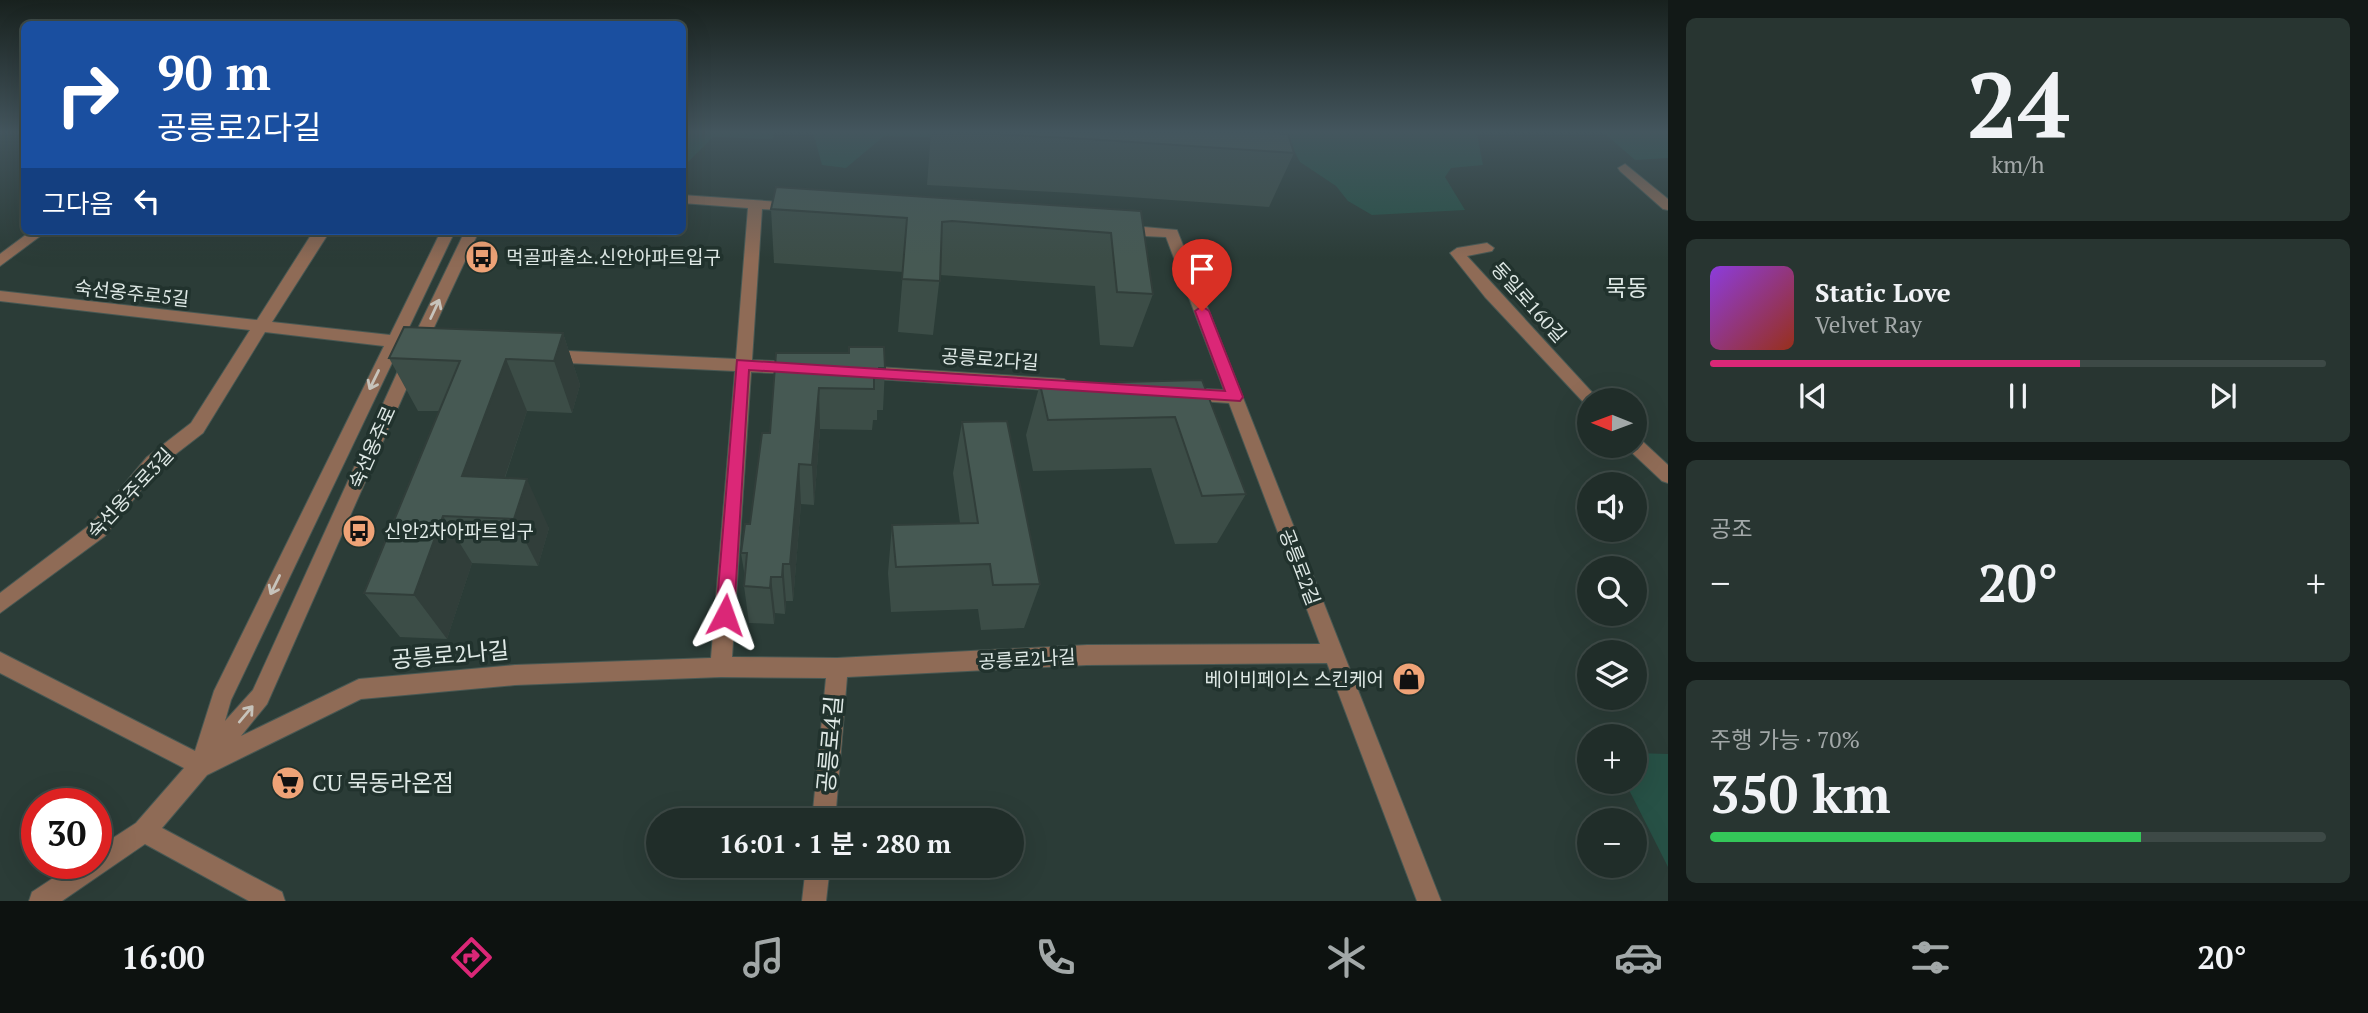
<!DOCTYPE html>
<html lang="ko">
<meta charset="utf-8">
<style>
:root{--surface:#202d29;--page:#283531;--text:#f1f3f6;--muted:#a2a8a8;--line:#3d4946;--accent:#db2777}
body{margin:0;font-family:"PT Serif","Noto Sans KR",serif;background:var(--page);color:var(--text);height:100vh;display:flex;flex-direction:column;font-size:26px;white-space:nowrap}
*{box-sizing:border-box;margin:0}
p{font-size:23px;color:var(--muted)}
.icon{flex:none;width:38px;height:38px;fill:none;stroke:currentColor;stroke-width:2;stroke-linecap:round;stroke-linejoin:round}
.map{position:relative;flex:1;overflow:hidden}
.side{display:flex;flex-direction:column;gap:18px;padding:18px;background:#121917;width:700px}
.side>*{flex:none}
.banner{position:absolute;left:21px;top:21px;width:665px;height:214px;border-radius:10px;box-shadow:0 7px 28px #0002,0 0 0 2px var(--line);background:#1a4fa0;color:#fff;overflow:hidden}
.needle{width:46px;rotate:271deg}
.buttons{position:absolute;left:1577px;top:388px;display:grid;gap:14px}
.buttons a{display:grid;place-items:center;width:70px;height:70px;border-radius:50%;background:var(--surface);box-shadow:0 7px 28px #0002,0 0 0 2px var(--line);font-size:35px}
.speed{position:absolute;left:21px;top:788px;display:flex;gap:14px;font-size:35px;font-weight:700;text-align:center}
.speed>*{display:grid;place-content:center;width:91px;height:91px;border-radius:50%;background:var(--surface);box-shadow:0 7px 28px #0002,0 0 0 2px var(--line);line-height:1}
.speed .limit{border:10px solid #d22;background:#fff;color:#111}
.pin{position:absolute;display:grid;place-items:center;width:60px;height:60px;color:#fff;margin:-72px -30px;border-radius:50% 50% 50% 0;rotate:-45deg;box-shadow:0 0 7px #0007}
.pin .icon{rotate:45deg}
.me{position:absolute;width:77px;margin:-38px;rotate:4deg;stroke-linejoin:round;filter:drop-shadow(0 0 5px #0008)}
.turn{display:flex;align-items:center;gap:24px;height:147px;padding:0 21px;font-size:32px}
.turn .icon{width:91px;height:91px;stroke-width:2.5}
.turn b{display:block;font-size:49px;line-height:60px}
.then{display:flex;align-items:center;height:66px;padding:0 21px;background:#0003;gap:14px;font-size:26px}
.big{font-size:52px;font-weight:600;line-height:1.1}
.side .card{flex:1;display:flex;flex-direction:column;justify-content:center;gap:10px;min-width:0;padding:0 24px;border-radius:10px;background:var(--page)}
.side .dial{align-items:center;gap:0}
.dial b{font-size:91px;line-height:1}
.song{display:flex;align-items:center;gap:21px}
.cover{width:84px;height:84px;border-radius:10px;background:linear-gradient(135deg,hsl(270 70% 55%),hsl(10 70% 35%))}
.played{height:7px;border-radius:4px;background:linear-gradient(90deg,var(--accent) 60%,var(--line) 60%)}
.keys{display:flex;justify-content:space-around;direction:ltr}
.heat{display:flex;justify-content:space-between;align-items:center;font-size:38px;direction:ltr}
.charge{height:10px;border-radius:5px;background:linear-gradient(90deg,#34c759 70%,var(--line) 0)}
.trip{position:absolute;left:646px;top:808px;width:378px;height:70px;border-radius:35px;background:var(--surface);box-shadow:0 7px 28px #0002,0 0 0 2px var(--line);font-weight:600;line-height:70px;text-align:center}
.dock{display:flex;height:112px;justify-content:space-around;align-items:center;background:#0d1210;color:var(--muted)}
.dock .icon{width:49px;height:49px}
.dock .active{color:var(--accent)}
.dock b{font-size:32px;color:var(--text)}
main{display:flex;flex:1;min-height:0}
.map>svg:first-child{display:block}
.green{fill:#275146}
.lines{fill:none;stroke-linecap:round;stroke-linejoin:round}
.minor-casing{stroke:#485853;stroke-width:2}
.minor{fill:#8f6b56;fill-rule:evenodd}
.wall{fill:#3c4d47}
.shaded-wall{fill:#313e3a}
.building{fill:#465953;stroke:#313e3a;stroke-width:2}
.oneway{stroke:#c7c3bb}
.route{fill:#db2777;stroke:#8e194d;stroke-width:2}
.labels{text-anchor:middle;stroke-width:7;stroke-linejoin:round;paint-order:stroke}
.poi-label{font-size:19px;fill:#dfe9e6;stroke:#21322d;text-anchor:start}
.street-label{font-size:19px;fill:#dfe9e6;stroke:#21322d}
.quarter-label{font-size:23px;fill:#dfe9e6;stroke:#21322d}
.near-street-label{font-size:23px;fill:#dfe9e6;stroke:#21322d}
.near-poi-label{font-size:23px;fill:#dfe9e6;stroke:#21322d;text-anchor:start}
</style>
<main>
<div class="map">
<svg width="1668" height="901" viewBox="0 0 1668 901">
<rect width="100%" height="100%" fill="#2b3c37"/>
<path class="green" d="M683,132H778L773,134V139L713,137L683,167Z
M813,132H1022L1023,140L884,136L846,168L822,165Z
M1284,132H1481L1477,134L1483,165L1451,168L1445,177L1465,210L1372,215L1348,201L1336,186L1300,162Z
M1603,132H1668V158L1635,160Z
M1635,753L1668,754V867L1625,782H1634Z"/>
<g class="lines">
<defs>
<path id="minor" d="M1625,164L1668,199V210L1663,209L1620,171L1618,168Z
M682,195L794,203L801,207L794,211L762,209L752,360L798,362L806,368L798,374L751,372L732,657L837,658L1087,645L1320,644L1229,403L1186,400L1178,394L1186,388L1224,390L1166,237L1122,235L1115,230L1122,225L1177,230L1441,901H1417L1327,663L1087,665L847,677L835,821H812L826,678L721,677L515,685L361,699L207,775L162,828L282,892L285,901H249L145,844L62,901H29L32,892L76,863H96V849L136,823L184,768L0,673V652L195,751L214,691L384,346L265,332L203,433L159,467L105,536L0,613V593L91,524L147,457L191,423L250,330L0,301V291L257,320L311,235L315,231H330L272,322L390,335L441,231H455L231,700L225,721L253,690L407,351L465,231H479L423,351L267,704L241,736L359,679L515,665L711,658L735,371L547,362L539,356L547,350L736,359L748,208L682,203Z
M31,231H47L0,266V254Z
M1487,243L1494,248L1492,251L1467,256L1600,401H1589V406L1586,405L1485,297L1450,253L1457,248Z
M861,366L1064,379L1072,385L1064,391L861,378L853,372Z
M1634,437L1640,439L1668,465V483L1662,481L1628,449L1626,446H1634Z
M806,866H830L826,901H802Z"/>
</defs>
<use href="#minor" class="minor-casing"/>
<use href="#minor" class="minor"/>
</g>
<path class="wall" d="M931,132H1259L1294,153L1269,207L1073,193L927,185Z
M771,209L1141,211L1153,294L1133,347L1100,345L1095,286L940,275L933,335L898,332L903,272L774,263Z
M563,333L580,385L572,413L527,411L505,478L549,528L538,566L472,563L447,639L400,637L364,593L439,411H418L389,358Z
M776,353L885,368L883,410H877V420H873L872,430L820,429L814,505L801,504L793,601H786L785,614L775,613L774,624L749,623L744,586L745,577L741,553L750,524L770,433Z
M1202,380L1246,494L1217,543L1175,544L1151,468L1033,471L1026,435L1040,384Z
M962,422L1040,584L1024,628L981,630L978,609L891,612L888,573L892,525L960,523L953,473Z"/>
<path class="shaded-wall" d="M563,333L580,385L572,413L554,361Z
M506,359L527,411L491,518L462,476Z
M819,388L820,429L814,505L812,465Z
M799,464L801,504L793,601L790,564Z
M527,479L549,528L538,566L514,519Z
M443,516L472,563L447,639L414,595Z
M783,564L786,601L785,614L782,577Z
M771,577L775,613L774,624L770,588Z"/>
<path class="building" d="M958,132H1259L1288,134L1294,153L1087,139Z
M776,187L1141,211L1153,294L1117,292L1111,233L952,221L942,222L940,281L902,279L907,218L771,209Z
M404,327L563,333L554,361L506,359L462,476L527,479L514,519L443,516L414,595L364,593L460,361L389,358Z
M849,347H884L885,368H879V378H874V389L819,388L812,465L799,464L790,564H783L782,577H771L770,588L744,586L747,553H741L745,524H750L762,433H770L776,353H849Z
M1202,380L1246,494L1202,496L1175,417L1048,420L1040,384Z
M1007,421L1040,584L993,585L990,564L896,567L892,525L978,523L962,422Z"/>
<defs><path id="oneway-shaft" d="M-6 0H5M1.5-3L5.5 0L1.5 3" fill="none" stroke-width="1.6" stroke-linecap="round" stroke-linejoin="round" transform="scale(1.75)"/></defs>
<g class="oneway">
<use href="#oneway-shaft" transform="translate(435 309) rotate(-65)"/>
<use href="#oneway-shaft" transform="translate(374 380) rotate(116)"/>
<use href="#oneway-shaft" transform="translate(275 585) rotate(116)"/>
<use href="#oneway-shaft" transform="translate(246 714) rotate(-50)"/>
</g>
<linearGradient id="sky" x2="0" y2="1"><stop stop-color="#18211e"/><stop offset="0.51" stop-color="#44565e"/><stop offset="1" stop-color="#44565e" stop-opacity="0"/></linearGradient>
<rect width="1668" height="259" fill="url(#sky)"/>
<path class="route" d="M1202,306L1209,311L1243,397L1240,401L749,370L734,615L731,621L725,623L718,621L716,615L737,360L1225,391L1195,311Z"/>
<defs>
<symbol id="bus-disc" viewBox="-11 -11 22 22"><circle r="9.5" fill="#efa377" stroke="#21322d"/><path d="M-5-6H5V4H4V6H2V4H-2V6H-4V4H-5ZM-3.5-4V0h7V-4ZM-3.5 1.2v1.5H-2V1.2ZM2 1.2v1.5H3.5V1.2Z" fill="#111"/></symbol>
<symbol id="shop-disc" viewBox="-11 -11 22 22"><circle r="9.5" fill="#efa377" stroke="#21322d"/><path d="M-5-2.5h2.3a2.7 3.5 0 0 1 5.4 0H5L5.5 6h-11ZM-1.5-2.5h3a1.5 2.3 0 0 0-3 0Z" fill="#111"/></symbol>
<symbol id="supermarket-disc" viewBox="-11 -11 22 22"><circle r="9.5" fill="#efa377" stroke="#21322d"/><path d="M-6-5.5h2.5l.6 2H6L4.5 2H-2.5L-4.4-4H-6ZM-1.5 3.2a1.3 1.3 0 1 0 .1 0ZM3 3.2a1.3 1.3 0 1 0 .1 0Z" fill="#111"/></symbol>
</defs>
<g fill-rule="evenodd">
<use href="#bus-disc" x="463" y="238" width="38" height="38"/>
<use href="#bus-disc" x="340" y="512" width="38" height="38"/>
<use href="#shop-disc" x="1390" y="660" width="38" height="38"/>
<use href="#supermarket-disc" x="269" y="764" width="38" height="38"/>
</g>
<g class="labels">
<g class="poi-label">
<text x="506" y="264">먹골파출소.신안아파트입구</text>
<text x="384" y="538">신안2차아파트입구</text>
<text x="1384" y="686" text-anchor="end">베이비페이스 스킨케어</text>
</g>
<g class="street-label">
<text transform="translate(132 293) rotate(6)" y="7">숙선옹주로5길</text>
<text transform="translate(1529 302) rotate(48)" y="7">동일로160길</text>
<text transform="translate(990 359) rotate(4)" y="7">공릉로2다길</text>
<text transform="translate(372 447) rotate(-66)" y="7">숙선옹주로</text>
<text transform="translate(130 493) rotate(-47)" y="7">숙선옹주로3길</text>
<text transform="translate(1300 567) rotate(69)" y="7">공릉로2길</text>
<text transform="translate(1027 659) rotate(-3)" y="7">공릉로2나길</text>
</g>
<g class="quarter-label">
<text x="1627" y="296">묵동</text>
</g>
<g class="near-street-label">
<text transform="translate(450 655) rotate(-5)" y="8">공릉로2나길</text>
<text transform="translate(830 744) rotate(-85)" y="8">공릉로4길</text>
</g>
<g class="near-poi-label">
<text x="312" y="791">CU 묵동라온점</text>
</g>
</g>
</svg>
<div class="buttons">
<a><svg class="needle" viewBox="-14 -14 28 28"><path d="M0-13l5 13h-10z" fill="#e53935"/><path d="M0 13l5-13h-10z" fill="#a2a8a8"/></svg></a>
<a><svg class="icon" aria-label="sound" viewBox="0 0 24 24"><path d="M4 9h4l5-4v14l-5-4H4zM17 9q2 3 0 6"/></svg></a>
<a><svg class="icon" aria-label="search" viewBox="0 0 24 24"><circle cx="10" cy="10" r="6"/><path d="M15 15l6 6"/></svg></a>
<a><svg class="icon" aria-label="layers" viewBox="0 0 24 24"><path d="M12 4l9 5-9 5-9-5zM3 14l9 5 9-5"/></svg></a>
<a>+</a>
<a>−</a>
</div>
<div class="speed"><div class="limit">30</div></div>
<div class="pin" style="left:1202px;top:311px;background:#d93025"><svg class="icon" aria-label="arrive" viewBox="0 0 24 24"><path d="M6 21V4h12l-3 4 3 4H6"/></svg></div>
<svg class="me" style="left:725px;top:615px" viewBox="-20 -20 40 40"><path d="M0-17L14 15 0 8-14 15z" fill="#db2777" stroke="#fff" stroke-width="4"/></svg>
<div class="trip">16:01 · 1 분 · 280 m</div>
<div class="banner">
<div class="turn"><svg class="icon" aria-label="right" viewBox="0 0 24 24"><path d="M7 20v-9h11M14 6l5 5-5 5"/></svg><div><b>90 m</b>공릉로2다길</div></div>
<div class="then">그다음<svg class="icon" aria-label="left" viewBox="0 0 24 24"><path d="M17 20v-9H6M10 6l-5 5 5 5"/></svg></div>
</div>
</div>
<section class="side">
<div class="card dial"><b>24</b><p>km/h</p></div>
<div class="card">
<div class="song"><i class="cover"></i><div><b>Static Love</b><p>Velvet Ray</p></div></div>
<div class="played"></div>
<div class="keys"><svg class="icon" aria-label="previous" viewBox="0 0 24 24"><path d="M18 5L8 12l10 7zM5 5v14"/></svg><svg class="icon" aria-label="pause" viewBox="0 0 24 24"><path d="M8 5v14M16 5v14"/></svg><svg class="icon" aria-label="next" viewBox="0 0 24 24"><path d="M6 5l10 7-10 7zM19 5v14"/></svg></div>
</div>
<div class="card"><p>공조</p>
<div class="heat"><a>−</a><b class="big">20°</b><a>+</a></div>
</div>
<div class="card"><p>주행 가능 · 70%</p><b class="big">350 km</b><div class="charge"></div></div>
</section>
</main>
<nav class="dock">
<b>16:00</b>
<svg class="icon active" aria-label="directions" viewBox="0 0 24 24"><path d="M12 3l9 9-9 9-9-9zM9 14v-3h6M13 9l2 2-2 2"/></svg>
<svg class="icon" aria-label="music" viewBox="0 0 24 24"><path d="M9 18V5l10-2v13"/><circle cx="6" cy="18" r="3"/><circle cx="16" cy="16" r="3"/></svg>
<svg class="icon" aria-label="phone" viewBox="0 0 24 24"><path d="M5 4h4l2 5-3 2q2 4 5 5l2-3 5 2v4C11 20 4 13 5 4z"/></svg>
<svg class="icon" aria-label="climate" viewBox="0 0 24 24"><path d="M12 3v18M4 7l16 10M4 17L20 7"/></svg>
<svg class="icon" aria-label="car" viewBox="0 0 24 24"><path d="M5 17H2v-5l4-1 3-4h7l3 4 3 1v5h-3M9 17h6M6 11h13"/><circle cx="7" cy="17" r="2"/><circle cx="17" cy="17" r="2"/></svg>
<svg class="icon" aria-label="filters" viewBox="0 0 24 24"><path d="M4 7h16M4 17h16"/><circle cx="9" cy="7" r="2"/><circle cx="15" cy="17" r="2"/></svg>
<b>20°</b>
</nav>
